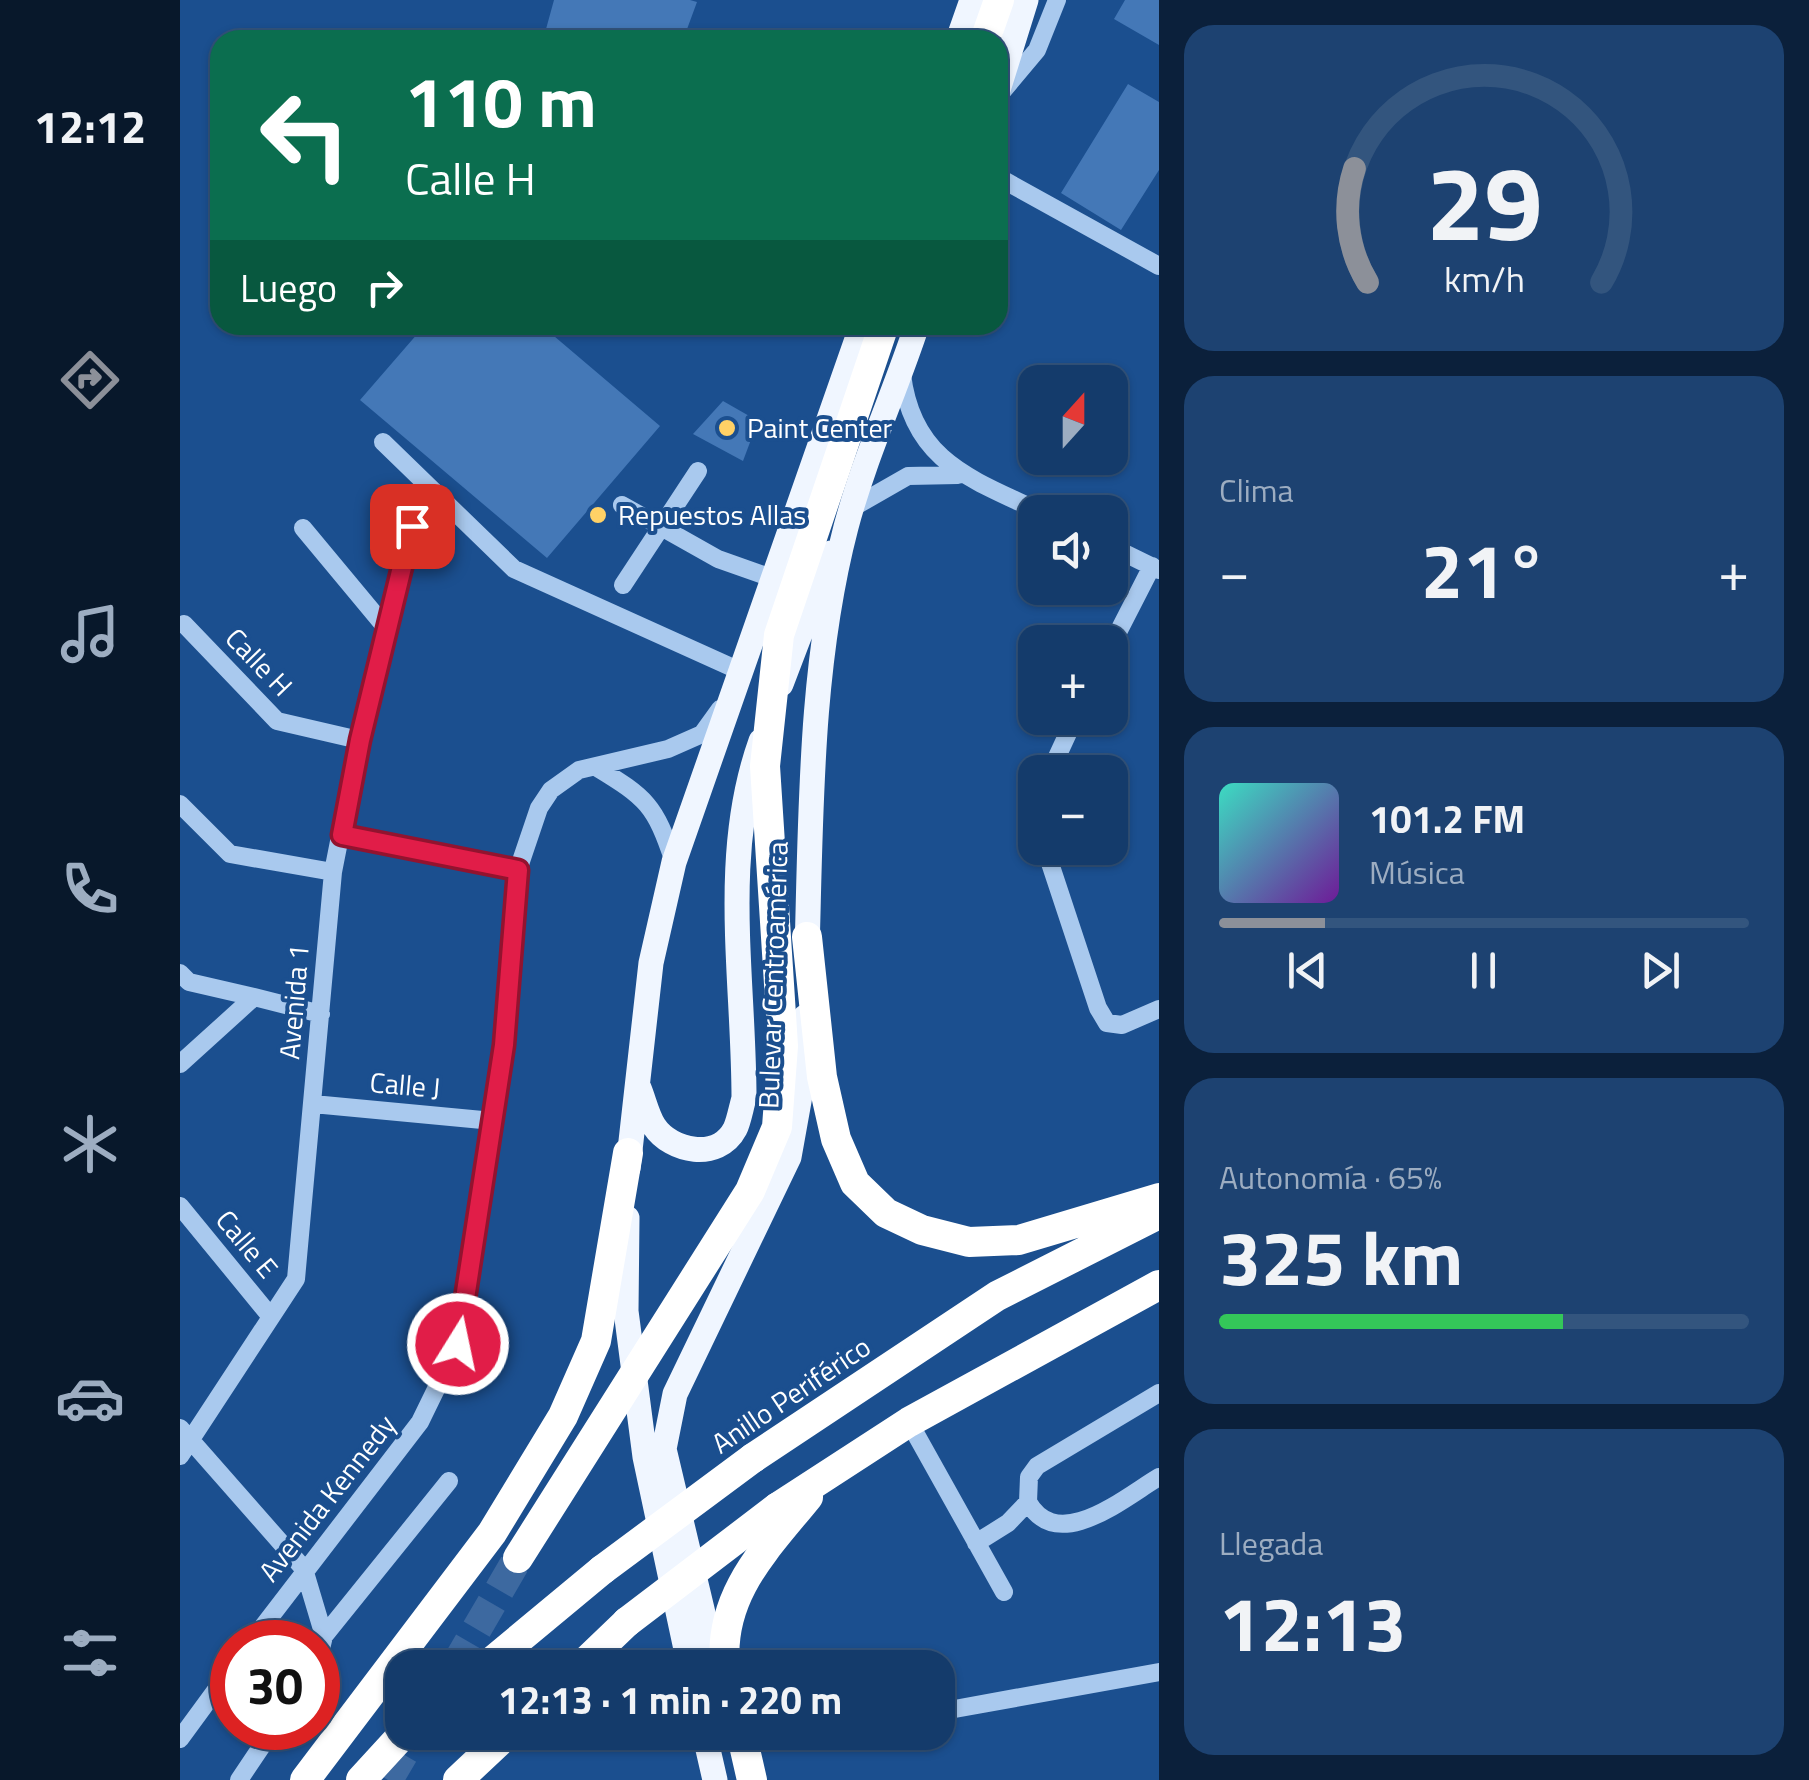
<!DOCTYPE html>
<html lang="es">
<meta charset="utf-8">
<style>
:root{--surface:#143b6b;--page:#1d4271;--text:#f1f3f6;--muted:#9dadc1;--line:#33557e;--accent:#8c9099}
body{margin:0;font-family:"Titillium Web",sans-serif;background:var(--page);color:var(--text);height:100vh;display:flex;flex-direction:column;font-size:38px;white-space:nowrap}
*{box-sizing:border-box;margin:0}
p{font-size:32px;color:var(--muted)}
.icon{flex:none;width:55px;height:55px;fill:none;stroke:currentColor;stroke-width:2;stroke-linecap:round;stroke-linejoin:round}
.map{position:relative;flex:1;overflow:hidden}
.details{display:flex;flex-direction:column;gap:25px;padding:25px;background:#0b203b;width:650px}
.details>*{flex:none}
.guide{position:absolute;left:30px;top:30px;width:798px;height:305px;border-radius:30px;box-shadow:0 2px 8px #0004,0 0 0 2px var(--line);background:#0b6e4f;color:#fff;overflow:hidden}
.needle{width:65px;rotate:21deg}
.controls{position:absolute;left:838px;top:365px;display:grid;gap:20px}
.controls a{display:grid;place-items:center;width:110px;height:110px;border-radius:20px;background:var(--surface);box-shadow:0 2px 8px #0004,0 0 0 2px var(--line);font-size:50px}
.speed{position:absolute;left:30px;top:1620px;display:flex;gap:20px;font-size:50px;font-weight:700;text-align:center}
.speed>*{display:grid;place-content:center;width:130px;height:130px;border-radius:50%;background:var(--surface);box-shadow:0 2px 8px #0004,0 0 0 2px var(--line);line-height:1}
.speed .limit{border:15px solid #d22;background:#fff;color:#111}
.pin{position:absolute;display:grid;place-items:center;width:85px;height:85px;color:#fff;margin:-42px;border-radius:20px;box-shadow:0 5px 15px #0006}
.me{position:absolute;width:110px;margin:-55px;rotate:10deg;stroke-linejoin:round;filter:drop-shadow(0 0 8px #0008)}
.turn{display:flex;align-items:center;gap:35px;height:210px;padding:0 30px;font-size:45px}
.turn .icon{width:130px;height:130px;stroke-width:2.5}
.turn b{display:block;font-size:70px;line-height:85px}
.then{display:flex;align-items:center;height:95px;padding:0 30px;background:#0003;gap:20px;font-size:38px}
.big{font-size:75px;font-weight:700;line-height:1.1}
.details .widget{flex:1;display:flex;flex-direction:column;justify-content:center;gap:15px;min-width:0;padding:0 35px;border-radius:30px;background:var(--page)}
.details .dial{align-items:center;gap:0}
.dial svg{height:260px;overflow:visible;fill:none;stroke:var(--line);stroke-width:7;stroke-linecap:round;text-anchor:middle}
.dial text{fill:var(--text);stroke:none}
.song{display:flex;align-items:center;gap:30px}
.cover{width:120px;height:120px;border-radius:15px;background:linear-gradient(135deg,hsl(170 70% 55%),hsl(280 70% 35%))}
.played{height:10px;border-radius:5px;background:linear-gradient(90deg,var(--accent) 20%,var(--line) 20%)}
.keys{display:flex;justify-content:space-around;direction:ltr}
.heat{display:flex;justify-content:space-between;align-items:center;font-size:55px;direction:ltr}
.charge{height:15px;border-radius:8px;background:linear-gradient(90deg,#34c759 65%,var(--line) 0)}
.trip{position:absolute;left:205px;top:1650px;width:570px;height:100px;border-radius:30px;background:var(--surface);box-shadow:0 2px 8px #0004,0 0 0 2px var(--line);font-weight:700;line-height:100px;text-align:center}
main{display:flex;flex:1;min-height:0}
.tabs{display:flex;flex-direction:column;width:180px;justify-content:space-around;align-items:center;background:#08182b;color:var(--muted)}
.tabs .icon{width:70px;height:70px}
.tabs .current{color:var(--accent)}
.tabs b{font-size:45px;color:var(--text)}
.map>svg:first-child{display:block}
.building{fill:#4478b7}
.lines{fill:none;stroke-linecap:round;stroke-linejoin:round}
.highway-tunnel{stroke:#3d69a0;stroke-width:30;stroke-dasharray:30 15;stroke-linecap:butt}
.minor{stroke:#a9c9ee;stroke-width:18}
.major{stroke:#f0f6ff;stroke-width:25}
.highway{stroke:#fff;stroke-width:30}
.highway-bridge{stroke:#fff;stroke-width:30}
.route-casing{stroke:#92132f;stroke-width:25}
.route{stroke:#e11d48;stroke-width:18}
.poi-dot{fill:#ffd166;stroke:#1b4f8f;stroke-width:4}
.labels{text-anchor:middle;stroke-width:8;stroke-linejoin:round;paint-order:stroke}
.poi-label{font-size:28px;fill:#fff;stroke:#1b4f8f;text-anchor:start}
.street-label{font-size:28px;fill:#fff;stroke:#1b4f8f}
</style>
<main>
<nav class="tabs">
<b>12:12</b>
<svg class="icon current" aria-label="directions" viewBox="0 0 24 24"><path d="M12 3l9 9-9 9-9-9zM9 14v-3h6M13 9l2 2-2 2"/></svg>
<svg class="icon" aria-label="music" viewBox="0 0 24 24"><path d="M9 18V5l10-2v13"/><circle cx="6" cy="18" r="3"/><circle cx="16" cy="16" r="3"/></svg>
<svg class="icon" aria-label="phone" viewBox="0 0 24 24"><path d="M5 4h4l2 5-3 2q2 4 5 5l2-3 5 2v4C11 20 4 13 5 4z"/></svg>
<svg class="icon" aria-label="climate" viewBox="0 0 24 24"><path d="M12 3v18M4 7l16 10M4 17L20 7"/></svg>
<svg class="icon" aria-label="car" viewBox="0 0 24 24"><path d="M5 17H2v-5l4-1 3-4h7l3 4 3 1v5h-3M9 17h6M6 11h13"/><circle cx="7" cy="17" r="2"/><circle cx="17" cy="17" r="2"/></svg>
<svg class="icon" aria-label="filters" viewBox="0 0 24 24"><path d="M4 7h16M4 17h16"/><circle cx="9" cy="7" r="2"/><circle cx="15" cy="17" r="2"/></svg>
</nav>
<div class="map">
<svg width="979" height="1780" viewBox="0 0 979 1780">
<rect width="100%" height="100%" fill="#1b4f8f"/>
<path class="building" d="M374,0H510L517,2L503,40H363Z
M945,0H979V45L934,19Z
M948,84L979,102V170L941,230L881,193Z
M245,325H361L480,426L367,558L180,400Z
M543,401L578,421L563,461L513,434Z"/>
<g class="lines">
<path class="highway-tunnel" d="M274,1668L338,1558
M208,1780L236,1732"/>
<path class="minor" d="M821,93L857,50L877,0
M818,177L979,266
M722,374C732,461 791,479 861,512
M203,442L334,569L560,671
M442,505L538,559L592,578
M672,508L728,476L778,475
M123,528L207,629
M930,546L979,570
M443,585L518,471
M4,624L97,721L179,740
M930,648L972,566
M416,767C467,798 475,805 494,862
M870,772L895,718
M0,804L50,854L153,872
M162,835L338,870
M865,848L918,1008L927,1023L942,1025L979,1009
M0,973L9,982L74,997
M0,1064L74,997L141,1014
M133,1104L313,1121
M0,1206L91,1317
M979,1393L857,1466L849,1477L848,1502C878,1555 945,1497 979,1477
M729,1422L824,1592
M0,1428L124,1569L144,1636L138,1662
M0,1456L116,1279L153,872L179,740L231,526
M796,1543L828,1523L848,1502
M144,1636L269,1481
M71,1642L240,1422L278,1344L323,1045L338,870L359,808L371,790L399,770L488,749L522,734L540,709
M758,1712L979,1672
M0,1739L52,1668
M59,1780L94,1728"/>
<path class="major" d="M778,40L792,0
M818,90L846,0
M601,684L651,553
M627,952C631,811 630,665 666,527C684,459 715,392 737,325
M459,1088C464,1100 467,1115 474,1126C491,1152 538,1161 555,1129C559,1121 561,1108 564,1098C564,979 540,855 581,741
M448,1168L471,963L494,862L682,325
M447,1218L446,1311L465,1457L510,1668
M536,1668L484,1449L495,1394L609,1157L623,1079L625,1017
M524,1732L535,1780"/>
<path class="highway" d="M805,40L819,0
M627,937L642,1077L656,1139L675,1183L706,1213L742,1230L789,1242L839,1240L979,1198
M573,1458L817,1296L979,1214
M598,1507L729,1422L979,1285
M304,1668L422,1570
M399,1668L447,1622
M545,1668C538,1595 585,1550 628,1497
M561,1732L572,1780
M125,1780L312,1533L383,1416L416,1341L448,1153
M181,1780L225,1732
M278,1780L329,1732"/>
<path class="highway-bridge" d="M338,1558L570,1191L597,1127L603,1046L585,766L599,635L704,325
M422,1570L573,1458
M447,1622L598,1507"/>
</g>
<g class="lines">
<defs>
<path id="route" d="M232,526L180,740L162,835L338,870L324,1045L278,1344"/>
</defs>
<use href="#route" class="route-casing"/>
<use href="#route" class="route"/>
</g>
<g class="poi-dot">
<circle cx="547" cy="428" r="10"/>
<circle cx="418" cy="515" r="10"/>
</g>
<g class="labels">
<g class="poi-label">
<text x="567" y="438">Paint Center</text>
<text x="438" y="525">Repuestos Allas</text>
</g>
<g class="street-label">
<text transform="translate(79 662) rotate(46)" y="10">Calle H</text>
<text transform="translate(593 975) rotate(-88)" y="10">Bulevar Centroamérica</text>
<text transform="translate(114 1002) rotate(-85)" y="10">Avenida 1</text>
<text transform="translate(225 1085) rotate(5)" y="10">Calle J</text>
<text transform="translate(67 1244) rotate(50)" y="10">Calle E</text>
<text transform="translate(611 1395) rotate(-34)" y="10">Anillo Periférico</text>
<text transform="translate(147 1498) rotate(-52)" y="10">Avenida Kennedy</text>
</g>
</g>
</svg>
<div class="controls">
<a><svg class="needle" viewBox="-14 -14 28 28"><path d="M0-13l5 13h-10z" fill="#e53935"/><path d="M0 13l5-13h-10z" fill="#9dadc1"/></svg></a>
<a><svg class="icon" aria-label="sound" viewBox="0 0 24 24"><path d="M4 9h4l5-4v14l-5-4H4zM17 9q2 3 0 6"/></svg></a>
<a>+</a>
<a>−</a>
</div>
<div class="speed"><div class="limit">30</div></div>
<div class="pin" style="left:232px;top:526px;background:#d93025"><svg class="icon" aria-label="arrive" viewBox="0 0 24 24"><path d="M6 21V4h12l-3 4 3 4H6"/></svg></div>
<svg class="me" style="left:278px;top:1344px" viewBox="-20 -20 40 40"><circle r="17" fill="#e11d48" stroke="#fff" stroke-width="3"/><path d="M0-11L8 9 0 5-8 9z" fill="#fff"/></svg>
<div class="trip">12:13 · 1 min · 220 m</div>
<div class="guide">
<div class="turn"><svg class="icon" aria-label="left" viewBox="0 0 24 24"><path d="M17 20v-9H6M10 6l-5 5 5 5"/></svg><div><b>110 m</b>Calle H</div></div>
<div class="then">Luego<svg class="icon" aria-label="right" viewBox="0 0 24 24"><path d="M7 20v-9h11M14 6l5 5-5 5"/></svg></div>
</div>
</div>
<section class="details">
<div class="widget dial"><svg viewBox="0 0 100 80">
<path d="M14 69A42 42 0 1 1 86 69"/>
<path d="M14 69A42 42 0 0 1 10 34" stroke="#8c9099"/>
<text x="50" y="56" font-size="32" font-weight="700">29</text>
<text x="50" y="72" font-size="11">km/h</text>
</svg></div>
<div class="widget"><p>Clima</p>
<div class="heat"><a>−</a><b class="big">21°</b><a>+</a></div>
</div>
<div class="widget">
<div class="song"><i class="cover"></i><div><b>101.2 FM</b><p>Música</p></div></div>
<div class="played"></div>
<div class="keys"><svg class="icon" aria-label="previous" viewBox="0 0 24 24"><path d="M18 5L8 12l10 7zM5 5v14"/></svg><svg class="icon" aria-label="pause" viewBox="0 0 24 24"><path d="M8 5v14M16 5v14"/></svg><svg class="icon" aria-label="next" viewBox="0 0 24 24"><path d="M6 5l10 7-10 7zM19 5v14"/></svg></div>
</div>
<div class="widget"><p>Autonomía · 65%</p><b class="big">325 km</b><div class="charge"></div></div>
<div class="widget"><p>Llegada</p><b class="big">12:13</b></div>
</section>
</main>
